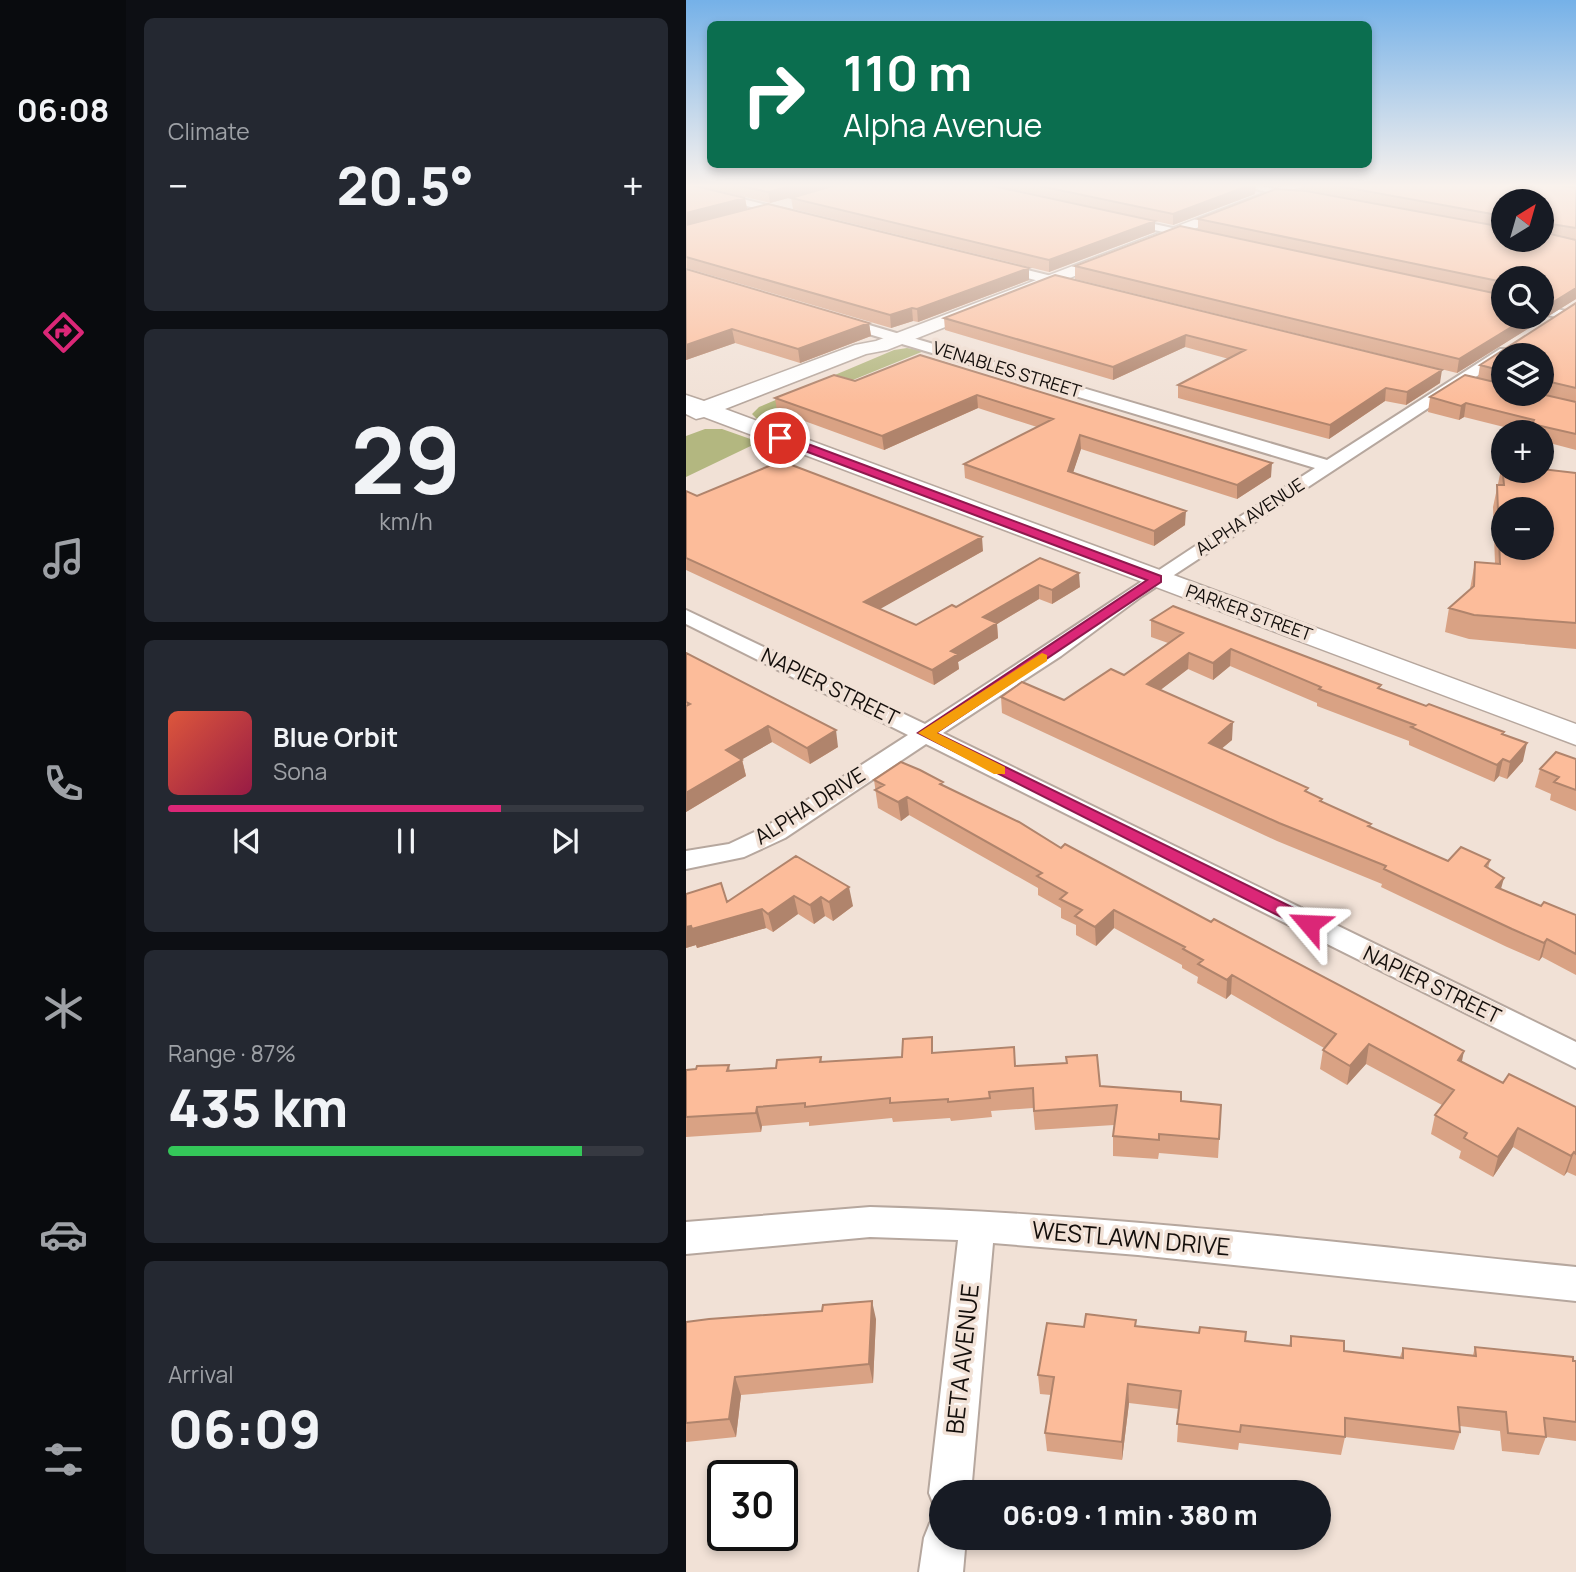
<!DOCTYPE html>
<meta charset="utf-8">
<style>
:root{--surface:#171b24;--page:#242831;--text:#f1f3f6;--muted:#9ea1a6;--line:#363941;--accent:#db2777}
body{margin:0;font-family:Manrope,sans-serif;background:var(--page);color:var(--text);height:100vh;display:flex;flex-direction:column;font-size:26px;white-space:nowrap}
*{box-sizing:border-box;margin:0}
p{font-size:23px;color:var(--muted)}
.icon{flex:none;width:38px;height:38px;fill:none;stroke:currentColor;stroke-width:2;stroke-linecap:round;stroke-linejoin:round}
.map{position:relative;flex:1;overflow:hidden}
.side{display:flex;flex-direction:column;gap:18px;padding:18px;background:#0d0f14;width:560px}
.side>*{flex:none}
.guide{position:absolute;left:21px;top:21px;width:665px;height:147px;border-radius:10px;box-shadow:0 4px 10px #0003;background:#0b6e4f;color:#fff;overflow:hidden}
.needle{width:46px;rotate:37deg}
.controls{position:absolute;left:805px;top:189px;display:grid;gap:14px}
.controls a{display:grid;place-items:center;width:63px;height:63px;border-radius:50%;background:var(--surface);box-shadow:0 4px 10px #0003;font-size:35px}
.speed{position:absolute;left:21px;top:1460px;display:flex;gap:14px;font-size:35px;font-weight:700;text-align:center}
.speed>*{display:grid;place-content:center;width:91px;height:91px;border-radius:50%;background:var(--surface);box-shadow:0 4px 10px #0003;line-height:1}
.speed .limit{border:4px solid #111;border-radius:10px;background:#fff;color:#111}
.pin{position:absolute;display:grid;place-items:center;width:60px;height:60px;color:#fff;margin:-30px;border:4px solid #fff;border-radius:50%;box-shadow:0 2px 7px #0007}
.me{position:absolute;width:77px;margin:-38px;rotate:296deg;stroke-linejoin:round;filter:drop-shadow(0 0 5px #0008)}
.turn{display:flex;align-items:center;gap:24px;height:147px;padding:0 21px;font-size:32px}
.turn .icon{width:91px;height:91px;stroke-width:2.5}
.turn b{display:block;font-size:49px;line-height:60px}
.big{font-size:52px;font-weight:800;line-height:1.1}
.side .widget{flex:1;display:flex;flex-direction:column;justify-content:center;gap:10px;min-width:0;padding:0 24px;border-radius:10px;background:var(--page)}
.side .dial{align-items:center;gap:0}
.dial b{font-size:91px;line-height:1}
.song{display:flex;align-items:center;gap:21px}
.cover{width:84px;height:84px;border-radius:10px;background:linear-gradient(135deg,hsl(10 70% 55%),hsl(340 70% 35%))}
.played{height:7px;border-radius:4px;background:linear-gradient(90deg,var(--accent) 70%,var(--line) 70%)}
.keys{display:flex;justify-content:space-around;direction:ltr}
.heat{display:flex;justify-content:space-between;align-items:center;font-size:38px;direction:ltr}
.charge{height:10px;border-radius:5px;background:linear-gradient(90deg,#34c759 87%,var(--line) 0)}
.trip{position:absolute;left:243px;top:1480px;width:402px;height:70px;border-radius:35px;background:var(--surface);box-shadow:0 4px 10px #0003;font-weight:800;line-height:70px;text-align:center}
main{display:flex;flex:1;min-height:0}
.menu{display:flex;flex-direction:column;width:126px;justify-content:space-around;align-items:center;background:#090b0e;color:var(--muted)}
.menu .icon{width:49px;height:49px}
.menu .active{color:var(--accent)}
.menu b{font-size:32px;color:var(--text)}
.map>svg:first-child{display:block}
.green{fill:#b3b780}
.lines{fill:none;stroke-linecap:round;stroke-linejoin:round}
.street-casing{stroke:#b6a79e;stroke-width:4}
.secondary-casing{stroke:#b6a79e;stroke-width:3}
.street{fill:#fff;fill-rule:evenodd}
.secondary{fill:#fff;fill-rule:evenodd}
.wall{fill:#d9a284;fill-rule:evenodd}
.shaded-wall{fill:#b0846c}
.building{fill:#fcbc9a;stroke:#b0846c;stroke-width:2;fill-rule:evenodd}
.route{fill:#db2777;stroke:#8e194d;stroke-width:2}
.slow{fill:#f59e0b}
.labels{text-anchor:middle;stroke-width:7;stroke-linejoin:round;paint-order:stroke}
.far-street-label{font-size:18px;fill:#130e0b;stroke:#f1e1d6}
.street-label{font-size:21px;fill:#130e0b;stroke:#f1e1d6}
.near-street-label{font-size:24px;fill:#130e0b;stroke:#f1e1d6}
</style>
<main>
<nav class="menu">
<b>06:08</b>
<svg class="icon active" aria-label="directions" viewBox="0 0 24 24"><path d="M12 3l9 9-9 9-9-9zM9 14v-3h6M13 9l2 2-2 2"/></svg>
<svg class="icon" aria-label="music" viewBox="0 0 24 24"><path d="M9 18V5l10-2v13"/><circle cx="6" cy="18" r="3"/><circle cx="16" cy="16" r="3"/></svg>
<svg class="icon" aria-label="phone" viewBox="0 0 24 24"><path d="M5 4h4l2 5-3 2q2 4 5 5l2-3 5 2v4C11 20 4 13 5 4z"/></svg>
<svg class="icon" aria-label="climate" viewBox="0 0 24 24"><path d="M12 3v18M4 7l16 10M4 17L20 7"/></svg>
<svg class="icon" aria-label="car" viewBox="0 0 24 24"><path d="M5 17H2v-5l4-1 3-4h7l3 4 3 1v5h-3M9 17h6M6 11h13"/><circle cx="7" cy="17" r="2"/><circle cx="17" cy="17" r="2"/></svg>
<svg class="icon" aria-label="filters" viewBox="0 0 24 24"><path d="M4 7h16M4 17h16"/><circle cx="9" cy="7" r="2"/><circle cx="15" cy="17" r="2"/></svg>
</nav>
<section class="side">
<div class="widget"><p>Climate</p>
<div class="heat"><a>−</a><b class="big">20.5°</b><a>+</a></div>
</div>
<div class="widget dial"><b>29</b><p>km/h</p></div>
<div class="widget">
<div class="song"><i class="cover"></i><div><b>Blue Orbit</b><p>Sona</p></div></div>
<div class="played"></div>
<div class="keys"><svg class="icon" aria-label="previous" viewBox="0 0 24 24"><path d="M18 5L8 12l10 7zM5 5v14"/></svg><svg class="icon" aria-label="pause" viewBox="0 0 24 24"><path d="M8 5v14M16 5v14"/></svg><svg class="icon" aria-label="next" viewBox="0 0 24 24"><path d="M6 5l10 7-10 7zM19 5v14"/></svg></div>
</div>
<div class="widget"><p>Range · 87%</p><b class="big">435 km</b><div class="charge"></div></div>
<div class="widget"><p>Arrival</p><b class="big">06:09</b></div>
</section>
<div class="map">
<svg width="890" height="1572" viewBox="0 0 890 1572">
<rect width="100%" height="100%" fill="#f1e1d6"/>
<path class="green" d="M221,348L238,351L71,419L66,414L73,407L208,350Z
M19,429H36L73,442L0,477V436Z"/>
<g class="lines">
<defs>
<path id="street" d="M548,184H568L599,192L594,195Z
M0,185L109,212L110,214L105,217L0,191Z
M436,217L514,234L520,237L514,240L432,222L430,220Z
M313,263L390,282L392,285L386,289L309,270V264Z
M856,306L890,313V321L856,314Z
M146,317H156L641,460L814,349H824V355H817V359L456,596L375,656L257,733L890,1042V1068L240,744L99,838L58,857L0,869V851L43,844L81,826L222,735L0,624V610L239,724C370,640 498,552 629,468L146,323Z
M184,1207C420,1213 655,1244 890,1267V1301L452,1255L307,1243L285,1493H256V1510L249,1508L243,1493L272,1240L184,1237L0,1254V1222Z
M256,1518V1538H280L277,1572H233L238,1538L244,1523Z"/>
<path id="secondary" d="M602,184H622L201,350L180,354L39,409L890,724V745L18,417L10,419L0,414V395L18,401L169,345L190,341Z"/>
</defs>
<use href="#street" class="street-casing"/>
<use href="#secondary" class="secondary-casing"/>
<use href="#street" class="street"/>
<use href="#secondary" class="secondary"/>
</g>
<path class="wall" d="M0,184L59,198L61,209L343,268V280L232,322L227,321L205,328L0,268Z
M3,184H570L569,194L487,225L469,221V232L363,272L107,209L105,198L127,191L84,203Z
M615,184H890V185L869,184L890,188V299L771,373L389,279V266L512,230V219L619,191L614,190ZM817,201L856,240H817ZM817,278L856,317H817Z
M0,269L183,323L185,336L114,363L49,343L0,360Z
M369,275L754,383L720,405L699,401L643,439L492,398V385L543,359L499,347L427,380L259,330L258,318Z
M890,303V450L856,441V432H838L778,417L773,420L742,412L744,397L792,378L794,365ZM817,355H856V394H817Z
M234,355L585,477L551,499L395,449L387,472L499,525L468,546L279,478L278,464L351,427L292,408L198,450L91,411L89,398L169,381Z
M816,465L890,473V649L783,639L759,632L763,608L784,589L789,562L809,564L807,507Z
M0,491L11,496L297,551L193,609L230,625L270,607L354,558L394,587L366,604L353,599L311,624L312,638L272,662L273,669L248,685L0,570Z
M465,620L695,685L694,688L740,706L818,732L817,734L837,761L821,779L813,776L808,782L723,745V741L631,706V703L544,666L527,680L502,669L474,690L546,740L535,749L636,799V802L685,824L684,827L762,861L804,860L802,869L815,889L855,906L890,915V975L856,957L853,961L821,947L695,887L696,884L591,841L316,713L315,697L378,700L438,675L482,643L465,637Z
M0,653L152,747L124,764L86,742L56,759L60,776L0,812Z
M890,759V811L864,800L865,794L849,787L854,769Z
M188,780L257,785L817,1083L890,1107V1176L881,1172L878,1176L827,1147L807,1177L773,1158L775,1151L745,1134L749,1115L756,1105L680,1064L661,1085L634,1069L637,1050L638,1048L545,994L540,999L511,983L512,977L496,968V965L428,928L410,946L390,935V925L375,918V908L352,895V888L223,815L215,821L192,808Z
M110,856L167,906L147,921L139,916L128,924L112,914L87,932L80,928L11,948L10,945L0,948V894L41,902Z
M248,1053L330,1066L414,1086L495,1101L535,1105L532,1158L473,1153L472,1159L427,1156V1136L428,1125L349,1130L347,1108L305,1111L306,1117L265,1121L264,1118L207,1122L206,1118L123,1126V1122L76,1126L75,1132L0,1137V1070L43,1065L44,1071L90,1068L135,1057L136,1062L216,1057Z
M190,1319L187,1383L55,1395L50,1437L0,1442V1322Z
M450,1326L603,1346L605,1336L658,1351L714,1357L717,1348L787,1355L789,1347L890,1361V1441L860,1437L853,1455L816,1451L814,1431L774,1426V1432L768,1450L659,1437L655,1455L553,1443L552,1450L491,1442L493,1409L443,1403L436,1460L361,1451L359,1433L365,1395L354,1394L352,1375L398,1327Z"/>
<path class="shaded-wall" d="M114,184H154L84,203L82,192Z
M567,184H570L569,194L487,225V214Z
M59,198L61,209L0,225V213Z
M469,221V232L363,272V260Z
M343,268V280L232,322L231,309Z
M890,288V299L771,373L773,359L842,317H856V309Z
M226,308L227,321L205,328L204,315Z
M183,323L185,336L114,363L112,349Z
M46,329L49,343L0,360V345Z
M500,335L499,347L427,380V367Z
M756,370L754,383L720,405L721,392Z
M700,388L699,401L643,439L644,425Z
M291,395L292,408L198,450L196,436Z
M780,403L778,417L773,420L775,406Z
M394,435L395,449L383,485L382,471Z
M586,463L585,477L551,499V485Z
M500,511L499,525L468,546V531Z
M296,537L297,551L180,617L178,602Z
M393,573L394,587L366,604V590Z
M353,585V599L311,624L312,638L272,662L273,669L248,685L246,670L297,617Z
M545,649L544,666L527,680V663Z
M503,653L502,669L460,701L461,684Z
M547,722L546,740L522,760L523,743Z
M82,726L86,742L43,767L40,750Z
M150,730L152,747L124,764L121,748Z
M841,743L837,761L821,779L824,762Z
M817,759L813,776L808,782L811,765Z
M56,760L60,776L0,812V793Z
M221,797L223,815L215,821L212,802Z
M818,878L813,896L810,887Z
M163,887L167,906L147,921L143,902Z
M108,896L112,914L87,932L82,914Z
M135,897L139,916L128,924L124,905Z
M76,909L80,928L11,948L10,945L0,948V927Z
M428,910V928L410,946L409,927Z
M861,939L856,957L853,961L858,943Z
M546,975L545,994L540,999L541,980Z
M683,1044L680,1064L661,1085L664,1066Z
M778,1051L774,1071L772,1060Z
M71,1107L76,1126L75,1132L70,1113Z
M832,1128L827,1147L807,1177L812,1157Z
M888,1152L881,1172L878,1176L885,1156Z
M186,1301L190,1319L187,1383L183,1364Z
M49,1377L55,1395L50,1437L43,1419Z
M442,1384L443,1403L436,1460V1442Z"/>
<path class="building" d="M0,184H1L59,198L0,213Z
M45,184H114L82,192Z
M153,184H298L469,221L363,260L105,198Z
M344,184H567L487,214Z
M641,184H867L890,188V228L859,223L856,224V201H817V216Z
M590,189L620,191L817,227V240H856V232L890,240V288L856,309V278H817V282L512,219Z
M82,204L343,268L231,309L226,308L204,315L0,257V225Z
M494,226L817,295V317H842L773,359L389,266Z
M0,269L183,323L112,349L46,329L0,345Z
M369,275L756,370L721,392L700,388L644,425L492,385L559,350L500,335L427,367L258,318Z
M890,303V388L856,380V355H817V371L794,365Z
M234,355L586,463L551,485L394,435L382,471L500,511L468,531L278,464L367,419L291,395L196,436L89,398L148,375L169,381Z
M779,375L817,384V394H855L890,402V434L846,424L848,420L780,403L775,406L744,397Z
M95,461L296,537L178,602L230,625L266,605L270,607L354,558L393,573L366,590L353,585L297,617L311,623L265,651L272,654L246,670L0,558V491L11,496Z
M816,465H817V471H856V469L890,473V623L788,615L763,608L788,586L789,562L814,564L811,485H818ZM817,509H856V548H817Z
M487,606L695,685L692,688L740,706L743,704L818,732L816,734L841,743L824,762L817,759L811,765L725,727L729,725L633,689L635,687L545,649L527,663L503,653L461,684L547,722L523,743L622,788L619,791L636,799L634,801L685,824L682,826L762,861L775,847L804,860L799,866L818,878L810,887L855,906L858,902L890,915V954L861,939L858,943L826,929L698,869L700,866L593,823L315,697L336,682L378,700L425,669L438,675L497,633L465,620Z
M0,653L150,730L121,748L82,726L40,750L56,760L0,793V706L4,704L0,702Z
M870,752L890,759V790L868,782L873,777L854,769Z
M215,762L234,770L257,782L254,784L333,822L375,848L379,844L525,922L528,919L778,1051L772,1060L817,1083L823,1074L890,1107V1154L888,1152L885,1156L832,1128L812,1157L778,1138L781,1133L749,1115L768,1090L683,1044L664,1066L637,1050L650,1034L546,975L541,980L512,964L517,960L497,949L499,947L428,910L409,927L389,916L396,910L374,899L381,893L351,876L356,873L221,797L212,802L189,790L198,785L188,780Z
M110,856L163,887L143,902L135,897L124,905L108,896L82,914L76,909L6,929L5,926L0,927V894L35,883L41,902Z
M246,1037V1053L328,1047L329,1066L381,1063L380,1057L411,1055L414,1086L495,1092V1101L535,1105L533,1139L473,1134V1140L427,1136L431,1105L348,1111L347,1088L303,1092L304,1098L262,1102V1099L204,1103V1098L119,1107V1103L71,1107L70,1113L0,1117V1070L10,1069L11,1066L43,1065L41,1071L90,1068L91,1060L135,1057L134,1062L216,1057L217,1039Z
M186,1301L183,1364L49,1377L43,1419L0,1423V1322L23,1319L136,1311L137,1305Z
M400,1314L450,1320L449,1326L513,1333L514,1327L560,1332L559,1341L605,1346V1336L658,1341V1351L717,1358V1348L790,1356L789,1347L887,1357V1361H890V1422L858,1418L860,1437L822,1433L820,1412L772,1407L774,1432L659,1418V1437L555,1425L554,1432L491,1424L495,1391L442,1384L436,1442L359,1433L368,1377L352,1375L361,1323L398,1327Z"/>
<linearGradient id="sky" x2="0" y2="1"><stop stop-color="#75b1e8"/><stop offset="0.46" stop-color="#f9f2ed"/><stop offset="1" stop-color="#f9f2ed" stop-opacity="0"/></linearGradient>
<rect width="890" height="404" fill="url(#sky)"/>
<path class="route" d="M90,435H98L475,576V582L250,733L630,919L632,924L630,928H617L232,733L461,580L90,440Z"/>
<path class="slow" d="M356,653L361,655V661L251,733L319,767V774H308L232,733Z"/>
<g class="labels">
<g class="far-street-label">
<text transform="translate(321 370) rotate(17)" y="6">VENABLES STREET</text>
<text transform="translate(564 517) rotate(-33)" y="6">ALPHA AVENUE</text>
<text transform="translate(563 613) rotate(20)" y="6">PARKER STREET</text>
</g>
<g class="street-label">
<text transform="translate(144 687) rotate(26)" y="7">NAPIER STREET</text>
<text transform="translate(124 806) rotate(-32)" y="7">ALPHA DRIVE</text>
<text transform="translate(746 985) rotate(26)" y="7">NAPIER STREET</text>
</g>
<g class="near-street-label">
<text transform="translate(445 1239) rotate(5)" y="8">WESTLAWN DRIVE</text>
<text transform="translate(277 1359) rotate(-84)" y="8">BETA AVENUE</text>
</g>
</g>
</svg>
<div class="controls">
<a><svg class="needle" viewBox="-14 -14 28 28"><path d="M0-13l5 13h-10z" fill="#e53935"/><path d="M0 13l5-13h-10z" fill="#9ea1a6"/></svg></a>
<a><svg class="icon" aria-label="search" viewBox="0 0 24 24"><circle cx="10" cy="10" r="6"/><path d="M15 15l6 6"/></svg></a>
<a><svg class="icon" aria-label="layers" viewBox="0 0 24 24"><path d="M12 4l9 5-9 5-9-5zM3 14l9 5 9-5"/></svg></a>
<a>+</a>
<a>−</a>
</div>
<div class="speed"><div class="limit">30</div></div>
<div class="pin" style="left:94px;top:438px;background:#d93025"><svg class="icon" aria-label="arrive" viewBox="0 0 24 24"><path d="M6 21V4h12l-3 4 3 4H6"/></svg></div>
<svg class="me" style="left:623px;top:924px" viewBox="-20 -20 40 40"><path d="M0-17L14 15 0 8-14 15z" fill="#db2777" stroke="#fff" stroke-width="4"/></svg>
<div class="trip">06:09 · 1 min · 380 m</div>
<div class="guide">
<div class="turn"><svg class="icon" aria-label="right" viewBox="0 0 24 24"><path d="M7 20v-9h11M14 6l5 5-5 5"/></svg><div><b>110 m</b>Alpha Avenue</div></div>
</div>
</div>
</main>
